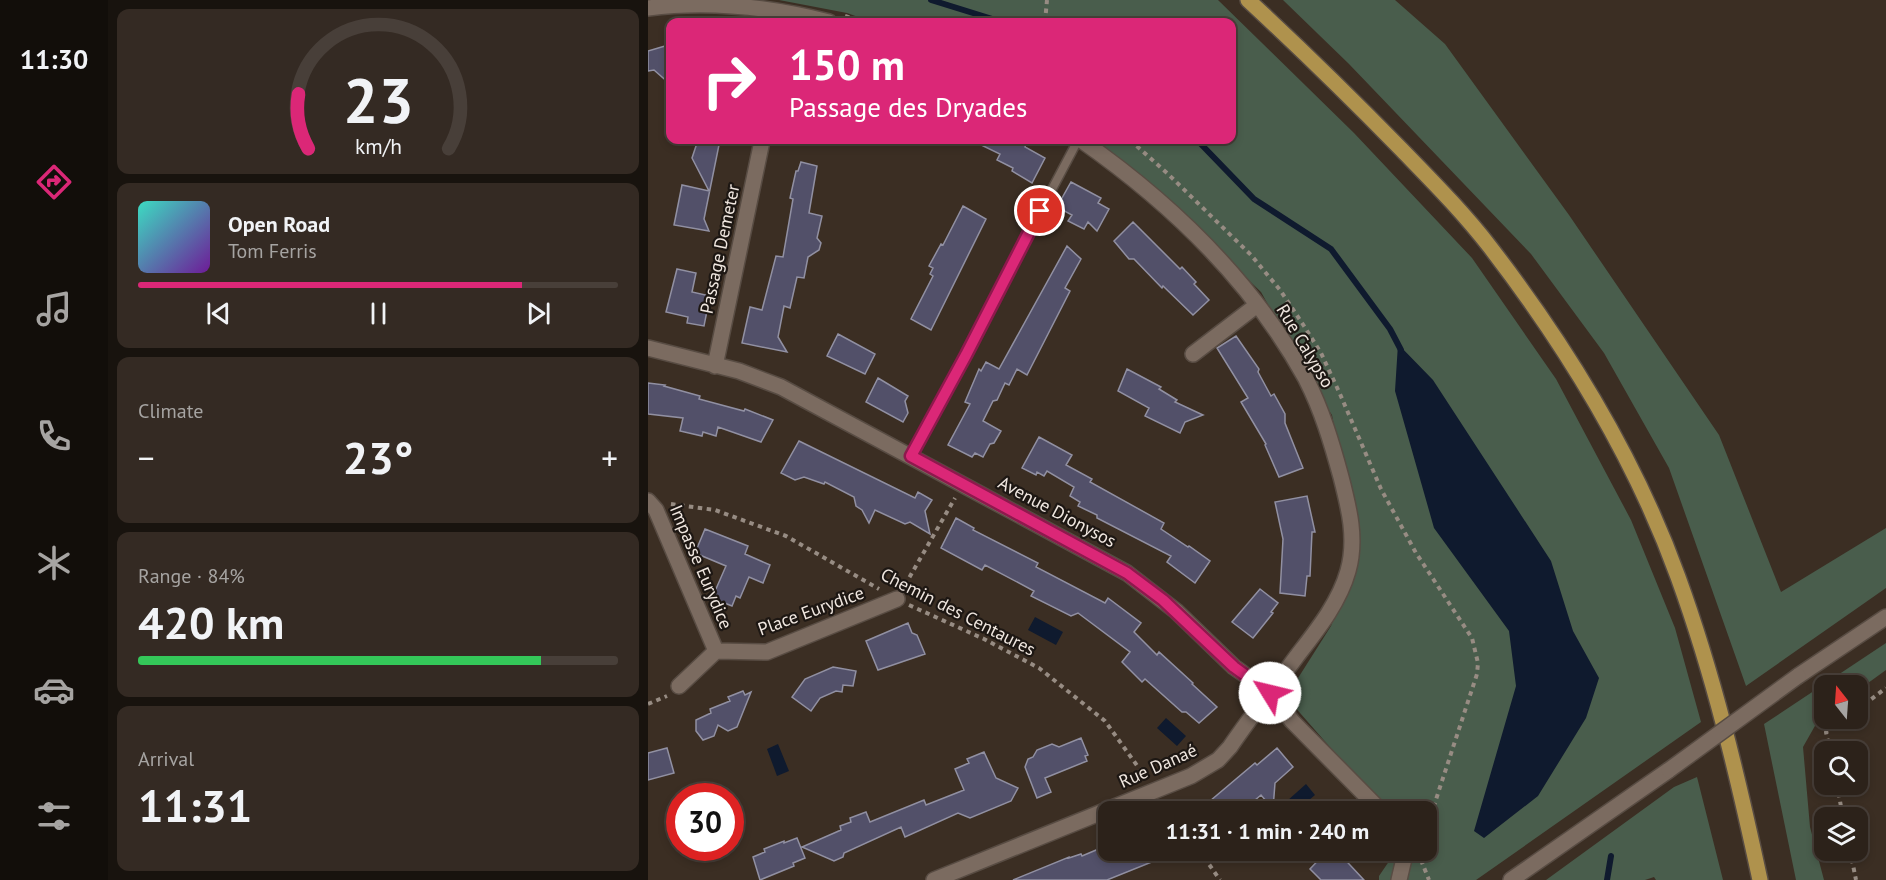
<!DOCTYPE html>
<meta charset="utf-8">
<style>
:root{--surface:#2c221a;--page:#342a23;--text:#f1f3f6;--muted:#a6a4a2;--line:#483f39;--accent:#db2777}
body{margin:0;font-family:"PT Sans",sans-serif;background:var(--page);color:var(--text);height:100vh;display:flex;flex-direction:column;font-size:22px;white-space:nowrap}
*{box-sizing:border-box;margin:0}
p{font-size:20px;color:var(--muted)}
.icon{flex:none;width:33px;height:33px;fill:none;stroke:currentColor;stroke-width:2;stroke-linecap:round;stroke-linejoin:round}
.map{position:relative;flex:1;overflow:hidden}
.panel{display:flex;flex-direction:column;gap:9px;padding:9px;background:#18130e;width:540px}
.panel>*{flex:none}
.top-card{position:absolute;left:18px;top:18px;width:570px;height:126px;border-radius:12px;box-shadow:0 3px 9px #0003,0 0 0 2px var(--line);background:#db2777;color:#fff;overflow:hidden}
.needle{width:39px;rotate:343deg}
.controls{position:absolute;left:1166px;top:675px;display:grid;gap:12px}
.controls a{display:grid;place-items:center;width:54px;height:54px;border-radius:12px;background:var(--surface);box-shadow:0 3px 9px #0003,0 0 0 2px var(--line);font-size:30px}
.speed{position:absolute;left:18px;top:783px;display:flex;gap:12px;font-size:30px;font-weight:700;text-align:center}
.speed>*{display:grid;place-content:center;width:78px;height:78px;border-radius:50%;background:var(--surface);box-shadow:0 3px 9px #0003,0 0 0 2px var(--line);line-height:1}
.speed .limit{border:9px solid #d22;background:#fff;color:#111}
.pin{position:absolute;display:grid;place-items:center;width:51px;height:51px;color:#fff;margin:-26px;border:3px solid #fff;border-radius:50%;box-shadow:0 2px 6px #0007}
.me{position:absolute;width:66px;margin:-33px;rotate:306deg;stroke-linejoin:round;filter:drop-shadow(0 0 4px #0008)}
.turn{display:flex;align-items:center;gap:21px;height:126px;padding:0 24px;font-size:27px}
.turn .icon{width:78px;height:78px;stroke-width:2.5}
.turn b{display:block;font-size:42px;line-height:51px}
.big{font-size:45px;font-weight:800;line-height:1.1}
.panel .tile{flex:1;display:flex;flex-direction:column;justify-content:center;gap:9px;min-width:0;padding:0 21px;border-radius:12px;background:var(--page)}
.panel .dial{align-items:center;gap:0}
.dial svg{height:156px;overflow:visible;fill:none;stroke:var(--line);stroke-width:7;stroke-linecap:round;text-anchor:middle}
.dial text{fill:var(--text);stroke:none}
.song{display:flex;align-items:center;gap:18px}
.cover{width:72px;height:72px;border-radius:9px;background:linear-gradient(135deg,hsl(170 70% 55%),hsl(280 70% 35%))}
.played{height:6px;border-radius:3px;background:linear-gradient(90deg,var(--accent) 80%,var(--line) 80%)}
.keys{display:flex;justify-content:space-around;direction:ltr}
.heat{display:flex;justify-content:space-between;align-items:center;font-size:33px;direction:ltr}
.charge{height:9px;border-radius:4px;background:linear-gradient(90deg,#34c759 84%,var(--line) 0)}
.trip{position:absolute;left:450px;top:801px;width:339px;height:60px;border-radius:12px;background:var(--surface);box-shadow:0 3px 9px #0003,0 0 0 2px var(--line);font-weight:800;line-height:60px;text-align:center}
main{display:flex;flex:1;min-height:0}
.menu{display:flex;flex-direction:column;width:108px;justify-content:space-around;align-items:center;background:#120e0a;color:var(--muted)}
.menu .icon{width:42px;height:42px}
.menu .current{color:var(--accent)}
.menu b{font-size:27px;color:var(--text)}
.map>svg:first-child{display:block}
.green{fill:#495d4c}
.water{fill:#0f1a2e}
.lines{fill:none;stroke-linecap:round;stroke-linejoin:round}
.stream{stroke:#0f1a2e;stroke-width:6}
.building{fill:#525069;stroke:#9190a2;stroke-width:1.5}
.service-casing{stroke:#584c43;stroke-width:11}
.minor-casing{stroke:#584c43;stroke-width:18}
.primary-casing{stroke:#584c43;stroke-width:18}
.path{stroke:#978c83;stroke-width:4;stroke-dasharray:4.5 4.5;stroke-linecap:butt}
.service{stroke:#7b6b60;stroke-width:8}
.minor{stroke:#7b6b60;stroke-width:15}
.primary{stroke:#af924d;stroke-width:15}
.minor-bridge-casing{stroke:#584c43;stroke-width:18;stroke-linecap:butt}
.minor-bridge{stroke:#7b6b60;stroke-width:15}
.route-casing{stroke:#8e194d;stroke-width:15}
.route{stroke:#db2777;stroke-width:10}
.labels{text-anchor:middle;stroke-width:4.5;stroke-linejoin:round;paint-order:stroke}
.street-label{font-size:18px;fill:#f0e7e0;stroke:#1d1713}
</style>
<main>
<nav class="menu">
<b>11:30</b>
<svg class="icon current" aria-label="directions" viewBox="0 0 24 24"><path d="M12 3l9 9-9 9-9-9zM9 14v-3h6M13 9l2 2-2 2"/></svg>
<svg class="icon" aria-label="music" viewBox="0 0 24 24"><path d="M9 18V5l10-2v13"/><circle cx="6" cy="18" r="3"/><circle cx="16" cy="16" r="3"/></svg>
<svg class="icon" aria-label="phone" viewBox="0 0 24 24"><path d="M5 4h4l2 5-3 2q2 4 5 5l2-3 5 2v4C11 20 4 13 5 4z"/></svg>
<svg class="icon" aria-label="climate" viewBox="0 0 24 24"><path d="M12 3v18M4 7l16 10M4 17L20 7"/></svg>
<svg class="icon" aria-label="car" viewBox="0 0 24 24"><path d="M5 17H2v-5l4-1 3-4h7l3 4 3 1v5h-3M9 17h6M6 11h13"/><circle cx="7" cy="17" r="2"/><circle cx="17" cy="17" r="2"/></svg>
<svg class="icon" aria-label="filters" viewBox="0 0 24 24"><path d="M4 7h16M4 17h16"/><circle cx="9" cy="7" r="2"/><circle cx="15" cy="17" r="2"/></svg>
</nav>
<section class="panel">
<div class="tile dial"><svg viewBox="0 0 100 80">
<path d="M14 69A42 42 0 1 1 86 69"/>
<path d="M14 69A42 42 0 0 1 9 41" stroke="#db2777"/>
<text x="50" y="56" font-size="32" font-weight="700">23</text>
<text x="50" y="72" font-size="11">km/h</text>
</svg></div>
<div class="tile">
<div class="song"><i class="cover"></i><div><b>Open Road</b><p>Tom Ferris</p></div></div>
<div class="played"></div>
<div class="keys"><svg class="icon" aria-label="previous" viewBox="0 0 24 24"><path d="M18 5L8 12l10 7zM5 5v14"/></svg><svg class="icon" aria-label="pause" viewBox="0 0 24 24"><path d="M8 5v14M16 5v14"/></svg><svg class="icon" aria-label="next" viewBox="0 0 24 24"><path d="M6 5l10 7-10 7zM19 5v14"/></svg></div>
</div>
<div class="tile"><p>Climate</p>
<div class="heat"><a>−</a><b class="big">23°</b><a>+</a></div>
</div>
<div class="tile"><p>Range · 84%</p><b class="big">420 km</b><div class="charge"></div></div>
<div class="tile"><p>Arrival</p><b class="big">11:31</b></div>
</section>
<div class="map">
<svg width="1238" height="880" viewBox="0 0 1238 880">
<rect width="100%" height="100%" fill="#3b2e23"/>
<path class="green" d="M131,0H570L706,133L824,258L908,379L983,520L1027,628L1053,722L828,880H731V876L748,851L778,850V812L738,811L638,697L683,626L711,557L684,415L670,394L613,292L527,209L445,140H584V22H224L199,13Z
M635,0H747L797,44L921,215L1071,435L1133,592L1238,528V588L1098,686L1021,468L956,353L883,254L701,64Z
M1238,643V670L1209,691V686H1176V714L1172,717L1155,747L1162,827L1176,880H1148L1116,724Z
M1049,777L1075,880H1008L1006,877L997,880H898L1026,787Z"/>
<path class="water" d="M750,344L785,380L903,561L925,631L951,678L938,718L890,796L836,838L826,831L868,686L861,631L786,528L747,391Z
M387,617L415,632L408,645L380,630Z
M518,718L538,736L529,746L509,728Z
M130,744L141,771L129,776L119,749Z
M658,784L667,795L648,811L639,801Z"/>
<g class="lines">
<path class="stream" d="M283,0L354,22L385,19
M549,140L606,199L683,249L742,329L753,350
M959,880L963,856"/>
</g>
<path class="building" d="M17,46L22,72V84L6,70L0,71V51Z
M50,140H72L56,219L61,231L26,225L34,185L61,191L44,158Z
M323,140H380L377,147L397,158L384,183L364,171L365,168L349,160L352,154Z
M153,162L169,166L161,213L174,216L169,238L173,243L171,250L160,257L156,278L149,277L142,308L136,306L130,337L139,352L94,343L102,307L114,310L128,256L135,257L145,199L142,198L148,171H150Z
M423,182L453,198L450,203L461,209L449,231L440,222L436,229L420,221L424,215L409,207Z
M315,206L338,219L283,330L263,319L285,276L282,274L285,268L281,266L293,244L295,245Z
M485,222L532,269L534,267L548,282L546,284L561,300L545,315L515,286L514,288L486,259H481L466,241Z
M419,246L433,259L417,288L422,291L379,375L369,369L361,385L357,383L349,400L345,401L335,421L353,431L346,443L342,444L335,457L327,453L324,457L300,445L322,404L317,402L331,369L333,371L338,362L351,369Z
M29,269L48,273L44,292L62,296L56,326L39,323L40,317L18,312Z
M190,334L227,354L217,374L179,356Z
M588,336L611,369L610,372L623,396L626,394L637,414V423L655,468L631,477L617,445L618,444L593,402L600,398L569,348Z
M479,369L513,387L511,389L529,400L527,402L555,415L537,422L532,433L497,416L501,408L470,391Z
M230,378L260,396L257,401L260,413L255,422L218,402Z
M0,383L17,385L16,386L52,396L51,399L96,411L97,409L125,420L113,442L70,427L68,436L55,432L54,436L32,431L35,418L0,414Z
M391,437L424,455L418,465L444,479L442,482L516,523L513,529L540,547L541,546L562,561L547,583L519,562L523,556L449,518V515L430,506L432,502L422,496L426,487L399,471L396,476L389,472L388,475L374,468Z
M151,441L267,498L270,492L284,500L277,511L282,534L262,522L257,524L227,510L221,523L214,510L208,506L206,497L177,482L176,484L156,477L147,480L133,473Z
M659,496L667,532H664L662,576H659L657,596L632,593L635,539L627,502Z
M308,518L326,528L325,530L390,563L388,567L457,603L460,598L493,623L486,632L509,655L511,652L545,683L544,684L569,707L551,723L538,712H534L497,679L494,682L474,662L482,652L430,613L423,616L383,596L386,591L337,565L334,570L293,548Z
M57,529L100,546L97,554L122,565L115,583L101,577L92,598L88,596L84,606L64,598L78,566L47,553Z
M612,589L630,603L623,612L625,613L605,638L584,622Z
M260,623L264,633L269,635L277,654L230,670L218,641Z
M185,667L208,671L205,686L195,685L194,692L188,691L172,698L163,711L144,697L157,679Z
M95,691L97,695L103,692L89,727L80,731L70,725L66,736L55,740L48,731V720L63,713L62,709L82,701L80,697Z
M433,738L440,755L437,756L439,761L397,778L403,792L389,798L377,767L380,759L385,757L389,750L404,744L411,747Z
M19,748L26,773L0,780V753Z
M629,748L645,767L627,783L625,809L613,795L593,812H549L607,763L609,765Z
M336,752L348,778L370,788L363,801L322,818L310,813L257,837L253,827L196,853L195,857L186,861L154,847L193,830L192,826L203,822L202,818L218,812L222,822L276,800L278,805L316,790L307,769L321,763L319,759Z
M149,838L157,858L145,863L146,866L112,880L105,857L117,852L116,849L136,841V843Z
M460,845V850L531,851L459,880H365L421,857V858L433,854L434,856Z
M680,850H688L716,880H673L662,869Z"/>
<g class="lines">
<defs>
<path id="service" d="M263,456L430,140"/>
<path id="minor" d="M0,8C60,0 122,7 181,22
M0,348L91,371L133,387L479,573L528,611L586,667L623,693L644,721L734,812
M545,354L609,305
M67,366L114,141
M0,501L8,510L68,651
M1150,676L1238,617
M31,686L68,651L119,652L249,599
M286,880L543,776L570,760L582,747C603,716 627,686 649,656C669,630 691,603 700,571C709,539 701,508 693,477C684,444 674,410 658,379C605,282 523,203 433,140
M751,880L758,850
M863,880L1021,770"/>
<path id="primary" d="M600,0C653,49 704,99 754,150C784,181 815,212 842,247C919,347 987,458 1030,577C1066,676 1090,778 1112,880"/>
</defs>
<use href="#service" class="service-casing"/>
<use href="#minor" class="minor-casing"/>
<use href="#primary" class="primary-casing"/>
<path class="path" d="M197,16L214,22
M397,22L399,0
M482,140L519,173L603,255L632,290L656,326L673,353L692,394L733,489L768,553L824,638L830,663L829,674L778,830
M23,504L67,510L138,536L231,589
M257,585L307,498
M261,605L336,639L391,668L457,721L498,778
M0,704L19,696
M1209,710L1238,688
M1182,752L1178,732L1197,718
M1189,784L1195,818
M516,803L522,812
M551,850L572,880
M1202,850L1208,880
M773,860L781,880"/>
<use href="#service" class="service"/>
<use href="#minor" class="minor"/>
<use href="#primary" class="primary"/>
<defs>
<path id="minor-bridge" d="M1021,770L1150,676"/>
</defs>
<use href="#minor-bridge" class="minor-bridge-casing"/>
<use href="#minor-bridge" class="minor-bridge"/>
</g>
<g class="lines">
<defs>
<path id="route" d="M392,211L318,355L263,456L479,573L515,600L586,667L622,693"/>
</defs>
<use href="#route" class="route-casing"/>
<use href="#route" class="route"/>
</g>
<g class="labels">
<g class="street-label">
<text transform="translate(72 249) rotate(-78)" y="6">Passage Demeter</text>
<text transform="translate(657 346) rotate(59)" y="6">Rue Calypso</text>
<text transform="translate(409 512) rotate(28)" y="6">Avenue Dionysos</text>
<text transform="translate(53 567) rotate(67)" y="6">Impasse Eurydice</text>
<text transform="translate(163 611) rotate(-20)" y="6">Place Eurydice</text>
<text transform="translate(310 612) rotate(27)" y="6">Chemin des Centaures</text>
<text transform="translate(510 766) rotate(-24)" y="6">Rue Danaé</text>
</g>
</g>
</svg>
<div class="controls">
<a><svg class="needle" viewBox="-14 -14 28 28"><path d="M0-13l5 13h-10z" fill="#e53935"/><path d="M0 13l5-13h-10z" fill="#a6a4a2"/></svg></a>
<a><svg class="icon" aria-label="search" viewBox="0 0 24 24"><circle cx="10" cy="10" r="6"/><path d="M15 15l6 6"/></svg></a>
<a><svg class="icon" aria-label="layers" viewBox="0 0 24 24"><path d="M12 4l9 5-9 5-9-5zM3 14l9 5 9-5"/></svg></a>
</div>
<div class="speed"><div class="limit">30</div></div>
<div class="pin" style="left:392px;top:211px;background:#d93025"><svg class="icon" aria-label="arrive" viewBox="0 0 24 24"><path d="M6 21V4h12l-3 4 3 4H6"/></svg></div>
<svg class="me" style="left:622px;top:693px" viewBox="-20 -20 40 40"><circle r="19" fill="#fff"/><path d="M0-13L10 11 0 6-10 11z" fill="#db2777"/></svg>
<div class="trip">11:31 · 1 min · 240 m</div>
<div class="top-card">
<div class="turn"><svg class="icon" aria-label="right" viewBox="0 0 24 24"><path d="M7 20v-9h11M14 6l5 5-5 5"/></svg><div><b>150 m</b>Passage des Dryades</div></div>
</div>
</div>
</main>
